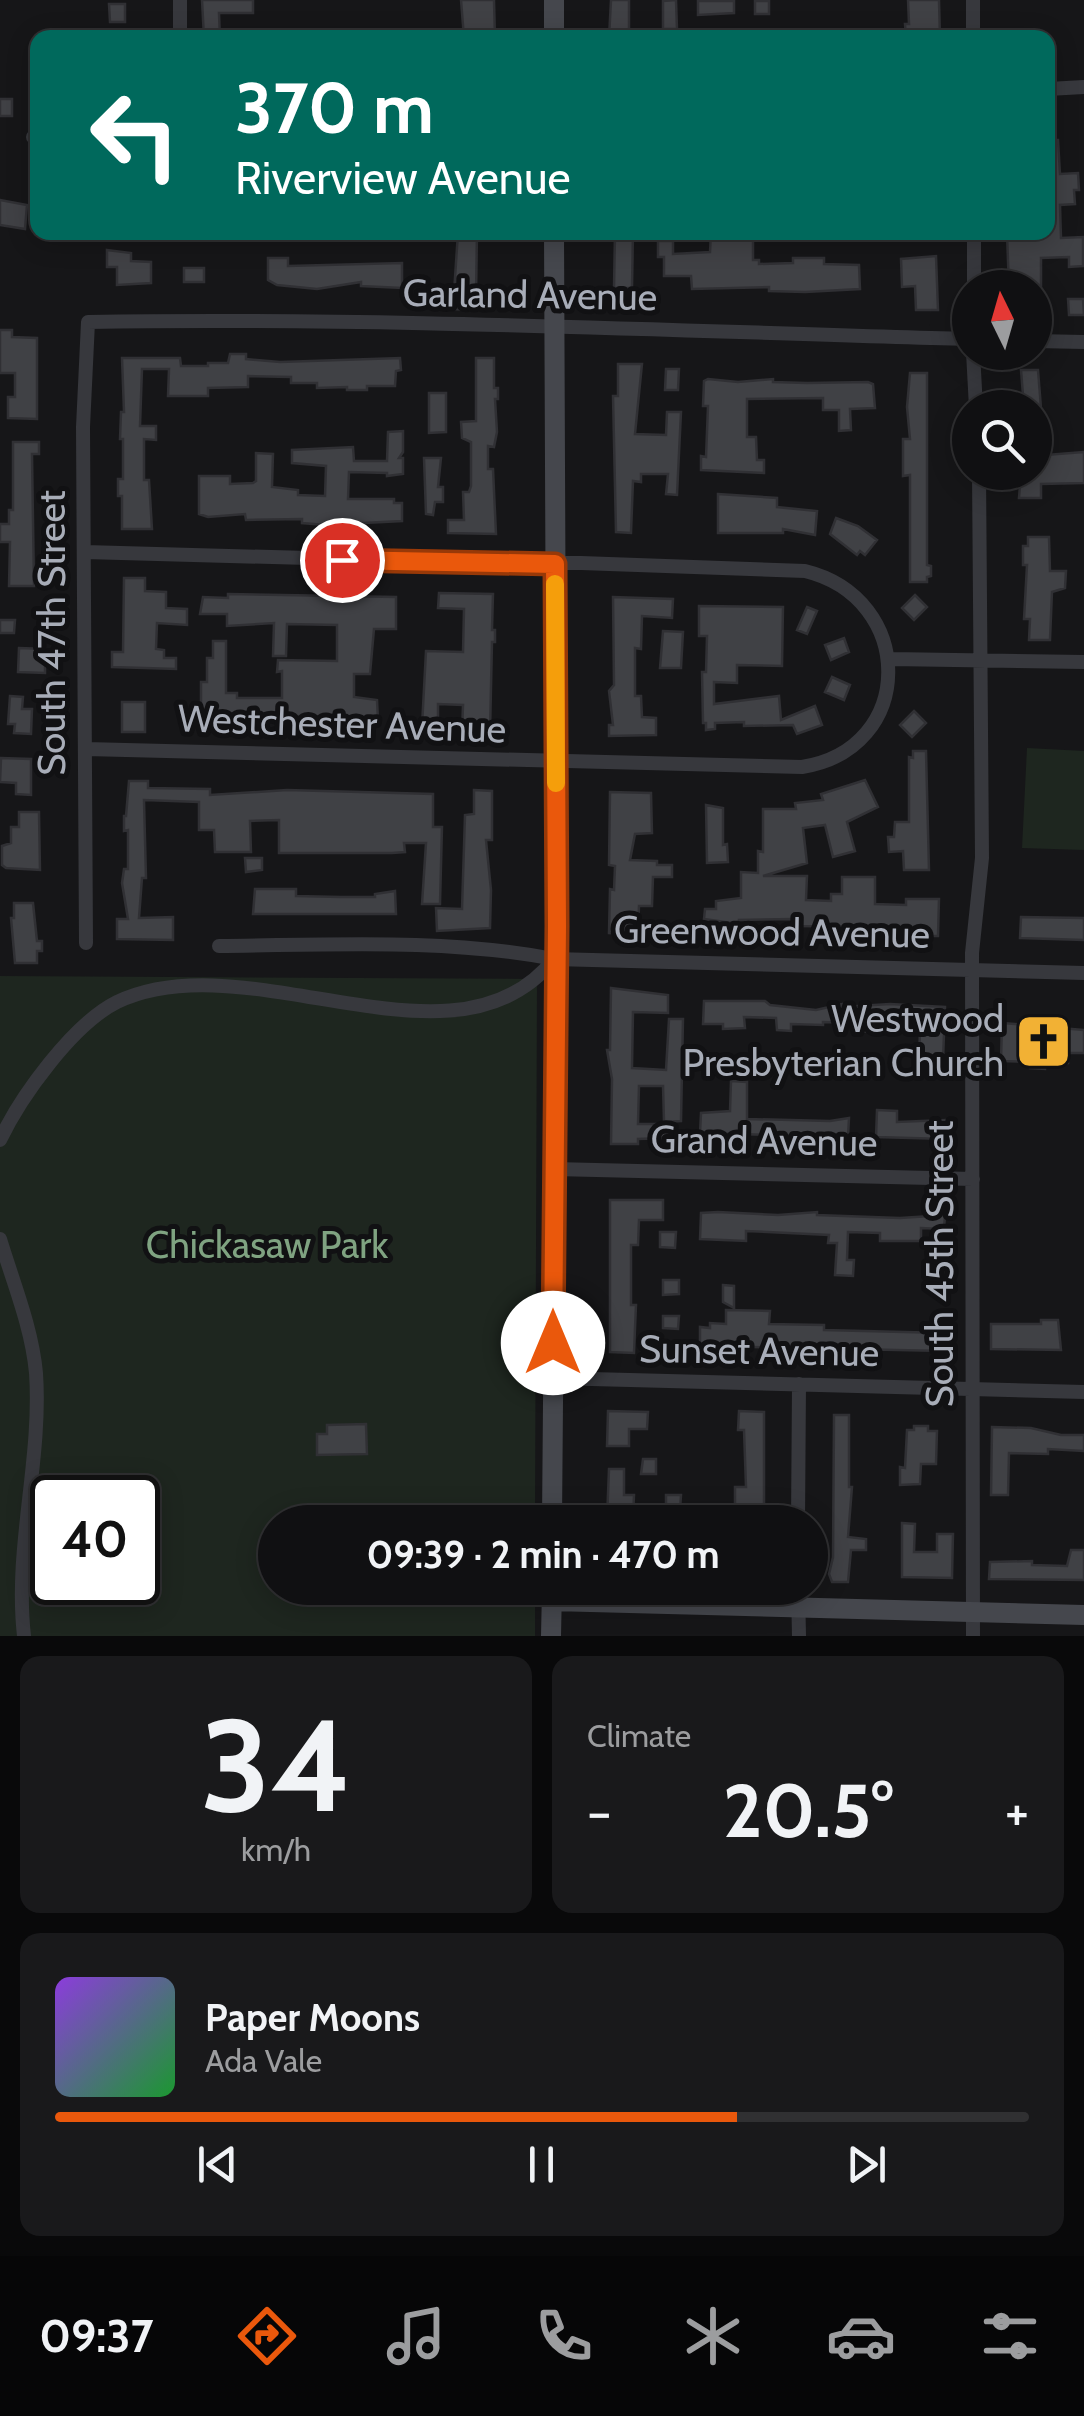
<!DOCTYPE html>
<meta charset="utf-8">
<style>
:root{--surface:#101012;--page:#19191b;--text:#f1f3f6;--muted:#9c9d9f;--line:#303032;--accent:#ea580c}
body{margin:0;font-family:Cabin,sans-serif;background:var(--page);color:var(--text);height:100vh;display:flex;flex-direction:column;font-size:38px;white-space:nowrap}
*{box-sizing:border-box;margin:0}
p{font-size:32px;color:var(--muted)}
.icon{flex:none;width:55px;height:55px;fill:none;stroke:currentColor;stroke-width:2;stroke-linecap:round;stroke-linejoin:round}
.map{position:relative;height:1636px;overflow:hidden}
.panel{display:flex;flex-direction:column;gap:20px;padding:20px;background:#09090a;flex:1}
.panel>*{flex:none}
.banner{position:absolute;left:30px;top:30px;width:1025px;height:210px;border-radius:20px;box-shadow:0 5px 25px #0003,0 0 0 2px var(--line);background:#00695c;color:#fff;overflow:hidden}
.needle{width:65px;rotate:355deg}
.tools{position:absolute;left:952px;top:270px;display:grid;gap:20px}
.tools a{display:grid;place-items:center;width:100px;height:100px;border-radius:50%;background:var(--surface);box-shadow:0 5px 25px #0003,0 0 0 2px var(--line);font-size:50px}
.speed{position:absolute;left:30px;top:1475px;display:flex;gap:20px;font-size:50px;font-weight:700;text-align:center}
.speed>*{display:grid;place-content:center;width:130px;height:130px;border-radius:50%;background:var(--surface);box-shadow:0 5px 25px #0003,0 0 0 2px var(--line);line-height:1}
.speed .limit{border:5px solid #111;border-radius:15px;background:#fff;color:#111}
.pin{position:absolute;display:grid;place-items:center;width:85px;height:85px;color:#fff;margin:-42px;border:5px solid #fff;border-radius:50%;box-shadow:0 2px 10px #0007}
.me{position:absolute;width:110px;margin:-55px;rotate:0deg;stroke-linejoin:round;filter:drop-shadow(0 0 8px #0008)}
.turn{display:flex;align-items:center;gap:35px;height:210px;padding:0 40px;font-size:45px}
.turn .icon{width:130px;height:130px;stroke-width:2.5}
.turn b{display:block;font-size:70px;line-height:85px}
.big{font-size:75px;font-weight:700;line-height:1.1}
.panel .card{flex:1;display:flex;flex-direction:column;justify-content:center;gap:15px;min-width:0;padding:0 35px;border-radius:20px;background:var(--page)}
.panel .dial{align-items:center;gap:0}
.dial b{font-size:130px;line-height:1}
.song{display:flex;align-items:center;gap:30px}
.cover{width:120px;height:120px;border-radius:15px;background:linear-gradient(135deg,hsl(270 70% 55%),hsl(130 70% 35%))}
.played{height:10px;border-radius:5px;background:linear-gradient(90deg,var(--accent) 70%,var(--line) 70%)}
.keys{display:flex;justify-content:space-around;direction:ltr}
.heat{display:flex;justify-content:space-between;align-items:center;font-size:55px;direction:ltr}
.panel .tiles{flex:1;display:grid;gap:20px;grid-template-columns:1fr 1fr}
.card:last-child{grid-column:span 2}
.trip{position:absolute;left:258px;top:1505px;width:570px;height:100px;border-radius:50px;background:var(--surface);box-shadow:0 5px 25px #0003,0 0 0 2px var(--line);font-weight:700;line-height:100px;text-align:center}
.dock{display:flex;height:160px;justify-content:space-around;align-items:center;background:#060607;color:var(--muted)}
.dock .icon{width:70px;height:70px}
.dock .current{color:var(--accent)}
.dock b{font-size:45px;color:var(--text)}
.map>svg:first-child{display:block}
.green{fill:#1e261f;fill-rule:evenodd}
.building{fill:#404145;stroke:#303034;stroke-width:2.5}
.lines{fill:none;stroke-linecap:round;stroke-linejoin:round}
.street{stroke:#37383d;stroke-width:14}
.secondary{stroke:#45474d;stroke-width:20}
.route-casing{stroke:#983908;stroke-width:25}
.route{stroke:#ea580c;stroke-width:18}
.slow{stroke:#f59e0b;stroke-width:18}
.labels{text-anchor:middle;stroke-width:10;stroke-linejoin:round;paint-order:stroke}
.street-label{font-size:38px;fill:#a8adb8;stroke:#111113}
.poi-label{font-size:38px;fill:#a8adb8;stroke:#111113;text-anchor:end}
.park-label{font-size:38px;fill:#7fa381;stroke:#111113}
</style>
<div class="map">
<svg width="1084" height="1636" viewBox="0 0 1084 1636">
<rect width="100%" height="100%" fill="#161618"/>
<path class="green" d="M1027,748L1084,751V850L1022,848Z
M0,976L537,979L535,1522H275V1588H535V1636H0ZM52,1498H138V1582H52Z"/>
<path class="building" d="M202,0H253V13H219L220,38H204Z
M461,0H494L495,38H464Z
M611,0H629V38H609Z
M676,0L677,29H663V1Z
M908,0H939L940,38H906L905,24H909Z
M698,1H734V13L698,15Z
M755,1H769V14H755Z
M109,4H125V22H110Z
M0,99H12V116H0Z
M1050,140H1058L1060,174L1078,173L1079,190H1074L1075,204L1060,205L1061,238L1083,237V266L1069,267V257L1041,258V288H1009L1007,234L1048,232Z
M0,200L27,205L25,229L0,225Z
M458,232H477L476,297H472V310L454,309V304H446V293H454Z
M615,232H633L632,288H614Z
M711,232L753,234V260H759V264L793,263V258H824V264L859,265L860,289L805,292L769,291V287L692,289L691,276H664V257H658V241H673V254L710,252Z
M107,250L131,253V261L151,262V283L117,285V267H107Z
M936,256L938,310H916L915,286L902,287L901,259Z
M268,258H288V266L402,263V288L361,286V282L317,289L277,285L268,280Z
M184,268H204V282H184Z
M1068,299H1083L1084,315H1069Z
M0,330H12V337L37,338V419L8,418V397H15V373H0Z
M230,354H246V359L280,362L400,358L401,370L396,371L395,386H367V390H347V387L317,388V383H291V377L248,376V387L208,388V396H168L169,369H142L140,426H156V440L144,439V480H149L152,529H122V496H118V479H123V439H120L121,412H124L122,358H180L181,366H208V363H228Z
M476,358H494V388H498V399H495L497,432L494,447L488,446V469H493L496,534L448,533V520H464L463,492H469L471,486V442L462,438L461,422L476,421Z
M618,364H642L635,434L666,435L667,412H681L677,495L666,494L668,474H641V482L633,481L631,533L616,532L613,396H618Z
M666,369H679L678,390H665Z
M1021,370H1038L1041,408H1024Z
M910,373H927V565L931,566V576L927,577V582H910V475L903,476V439H910L907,407Z
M708,379L738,382L773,379V382L807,383L868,382L873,384L875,408L850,409L851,430L839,431V410H823V398L747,399V437H756L757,460H764V473L701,470V456L706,457L708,406H703L704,381Z
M429,393H446V432L429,433Z
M1035,426L1046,427V455L1084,452V483L1041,484V498H1019L1021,472H1035Z
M403,431V452L399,458H403V474L387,476V473L349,472L348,499H394V503H402V521L325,525L302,523V519L246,520L245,514L208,517L199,514V476H230V484L253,483L256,481V453L273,454L272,487L298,490V495L325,496L326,466L292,463V450L353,447L354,461H387L388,432Z
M13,442H39V454H32L34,586H9L10,542H0V524H9V510H13Z
M424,458H441L438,487H443V502H435L433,515L426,514Z
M718,494L777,498V507L817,511L815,535L783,529V533H718Z
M836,518L858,526L877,540L865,555L860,551L857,555L830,534Z
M1028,537H1049L1050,571H1066L1065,588L1052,592L1050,640H1029L1030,619H1024L1027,565H1023V546H1028Z
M124,578H145V591L166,592V608L187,609V625L157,623L156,649L164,650V658H176V669L112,667V652H123Z
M439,593L493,594L492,630H495V642H492L490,733L462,732L463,705L438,704V726H422L426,651L463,652L464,609L438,608Z
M228,594L396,597V629H374L370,674H354V697L377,700L378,720L342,723L331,719H318V722L201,719V682H207V658H213V641H226V693H237V698H282V671L277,672L278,660L337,661V625L287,624L286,656H273L274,623L227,626V614H200L203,597L228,598Z
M915,595L927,607L914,620L902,608Z
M613,597L673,599L672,618L642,616L641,649L635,648V696H641L642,717L656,718V735L609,736V725H613L609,691L614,685Z
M699,606L783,607L782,666L737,665V683L714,682V704L779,696L781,720L815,706L822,725L797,734L793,725L744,726V722L715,723V729L706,730V723H703L702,672H706L707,636H699Z
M807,607L817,611L807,634L797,630Z
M0,620H15L14,633H0Z
M663,631L683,632L681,668H660Z
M844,638L849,652L831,660L825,645Z
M19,648L45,649V673L18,672Z
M832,677L850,685L844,700L825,692Z
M10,696L23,697L22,709H32L31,734L14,733L15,724H8Z
M122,702H145V732H122Z
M914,711L926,723L912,737L900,725Z
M913,751H926L929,870H904L903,851L889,852L888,837H894L895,822H909V757L913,758Z
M1,758L31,759V795L16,794V783L0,782Z
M865,780L878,807L847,822L855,851L833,857L825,825L803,828L807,863L763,876H807L806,900L831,901V894H842V877H875V904L906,905V899H939L938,936H906V927L793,926V919L739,920V924L704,919L705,909H716V901L741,898V872L758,873V851L763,852V809H796L795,803L823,800L821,794Z
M129,781H148V788L210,789V795L287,790L433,794V827H442L440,904H422L426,843H404L405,852L392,853H279V820L250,821L251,852H215L214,830H199V802L144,800L146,878H142L139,918L173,917V940L117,939V919H128L122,883L124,869H128V830L124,831V816H126Z
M474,790L492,791V840H486L491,890L490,928L437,931L436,908L462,909L465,815L474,814Z
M610,792L651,793L652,833L635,834L630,860L657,861V865H672V877H653L652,906H639L638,934L609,933L610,889L614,890L615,866L609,865Z
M706,805L723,808V845L727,844L728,862L707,863Z
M19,812H39L40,870L6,868L2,865V846L11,843V827H19Z
M245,858H262V870L246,872Z
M255,889H296V896L341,897H375V894L395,891L396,914H253Z
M14,903H33L37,941H42V951H37V963H15L11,918H14Z
M1021,917L1084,918V940L1020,938Z
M611,988L668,995V1013L633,1012L632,1068L666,1070L669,1019H683L681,1121L664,1122L663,1086H639L638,1124H667V1138L638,1139V1144H611L612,1079L607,1050H610Z
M704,1001H765L770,1005L816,1010L842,1004V1007L890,1004L945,1007L943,1061L919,1060L920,1030L856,1032V1023L823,1022V1025L791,1024V1031L777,1030L776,1018L744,1017L745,1028L723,1029V1024H703Z
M1002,1023L1084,1030V1053H1068V1063L1045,1064V1069L1030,1068V1062L1001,1061Z
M731,1081L747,1082V1119L830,1121L849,1118L848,1137L700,1133L701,1113L730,1111Z
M877,1110L897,1111V1122L945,1120V1139L876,1137Z
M610,1200H663V1220H639L638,1245H631V1305H636L634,1353L610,1352Z
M718,1212L778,1215L817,1212V1215L900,1218L945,1215L944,1229L921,1228V1241H880V1233L848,1232L847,1260H854L853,1276L835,1275L837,1243H828L829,1235L746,1231V1241L700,1239L701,1213Z
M660,1232H676L675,1248L660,1247Z
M663,1280H679V1294L663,1295Z
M723,1285L734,1286V1308L723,1302Z
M726,1310L770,1311L769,1324L824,1325V1330L945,1333V1351L700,1346V1327L710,1328V1323L726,1324Z
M663,1316H679L678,1329L663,1328Z
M1041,1320H1058L1061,1350L991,1349V1324H1041Z
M608,1411L648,1412L647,1429H629V1446H607Z
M739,1411L764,1412V1522H745L746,1505H735V1487H746L744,1430H738Z
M834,1415H849V1487H852L848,1537L866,1539V1550H851L848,1582H832L829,1574L833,1557Z
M366,1424L367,1454L317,1455V1434H327V1425Z
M914,1426H928V1431H937L936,1464H921L920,1484L900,1485V1467L905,1468L907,1430H914Z
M992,1427L1031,1428L1061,1435H1084V1451L1048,1449V1454L1009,1453L1008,1495H991Z
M643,1459H656V1474H641Z
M609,1469H624V1495H634L633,1519H607Z
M666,1495H681L680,1510H666Z
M902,1523L915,1524L914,1552H937V1534H953L952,1578L902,1577Z
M1071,1550H1084V1580L989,1579L990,1562L1032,1561V1565L1067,1566Z"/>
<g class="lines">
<path class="street" d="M180,0V38
M973,0V38
M1048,89L1084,87
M33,137H38
M974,232V288
M1035,341L1084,342
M973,352L976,408
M85,552L489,563H581L805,571C916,598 917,749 802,767L86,749
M891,659L1084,662
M86,943L83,427L88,322C382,317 676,331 970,339
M219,946C329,945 445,938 554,959L1084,973
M0,1140C21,1096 73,1024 117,1002C249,939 456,1083 554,959
M554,1169L973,1179
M0,1239C13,1282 32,1328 36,1373C42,1460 14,1548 24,1636
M553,1378L1084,1392
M798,1522L799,1384
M798,1588L799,1636
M973,1636L972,953L982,858L979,472"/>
<path class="secondary" d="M554,0V38
M552,1522L557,926L554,232
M552,1601L1084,1615
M551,1636L552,1589"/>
</g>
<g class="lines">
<defs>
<path id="route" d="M342,560L555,564L557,926L553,1343"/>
</defs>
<use href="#route" class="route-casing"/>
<use href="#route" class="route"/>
<path class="slow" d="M555,584L556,783"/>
</g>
<defs>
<symbol id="church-square" viewBox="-11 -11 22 22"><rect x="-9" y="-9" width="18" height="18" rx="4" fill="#f2b134" stroke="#111113"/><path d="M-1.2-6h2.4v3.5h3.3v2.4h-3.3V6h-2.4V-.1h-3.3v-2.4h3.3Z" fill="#111"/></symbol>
</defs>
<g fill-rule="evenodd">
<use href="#church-square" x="1012" y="1010" width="63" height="63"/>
</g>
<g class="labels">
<g class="street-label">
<text transform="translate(530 295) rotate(1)" y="13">Garland Avenue</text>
<text transform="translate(52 633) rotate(-90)" y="13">South 47th Street</text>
<text transform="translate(342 724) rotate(2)" y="13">Westchester Avenue</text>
<text transform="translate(772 932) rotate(1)" y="13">Greenwood Avenue</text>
<text transform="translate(764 1141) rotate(1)" y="13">Grand Avenue</text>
<text transform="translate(940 1264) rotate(-90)" y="13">South 45th Street</text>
<text transform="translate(759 1351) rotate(1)" y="13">Sunset Avenue</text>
</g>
<g class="poi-label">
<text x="1004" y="1032">Westwood<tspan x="1004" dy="44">Presbyterian Church</tspan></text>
</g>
<g class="park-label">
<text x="267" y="1258">Chickasaw Park</text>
</g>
</g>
</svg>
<div class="tools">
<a><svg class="needle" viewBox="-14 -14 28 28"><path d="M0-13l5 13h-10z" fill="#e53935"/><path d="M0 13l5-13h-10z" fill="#9c9d9f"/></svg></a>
<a><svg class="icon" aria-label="search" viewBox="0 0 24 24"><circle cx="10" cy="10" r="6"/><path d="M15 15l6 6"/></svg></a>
</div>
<div class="speed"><div class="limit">40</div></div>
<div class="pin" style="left:342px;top:560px;background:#d93025"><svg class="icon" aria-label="arrive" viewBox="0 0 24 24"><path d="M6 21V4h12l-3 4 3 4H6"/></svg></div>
<svg class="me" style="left:553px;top:1343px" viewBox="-20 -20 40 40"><circle r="19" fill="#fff"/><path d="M0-13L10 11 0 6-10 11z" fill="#ea580c"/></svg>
<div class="trip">09:39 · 2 min · 470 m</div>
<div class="banner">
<div class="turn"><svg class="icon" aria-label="left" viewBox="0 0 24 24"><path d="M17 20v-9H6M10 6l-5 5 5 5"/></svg><div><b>370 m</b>Riverview Avenue</div></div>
</div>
</div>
<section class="panel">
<div class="tiles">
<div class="card dial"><b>34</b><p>km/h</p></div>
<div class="card"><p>Climate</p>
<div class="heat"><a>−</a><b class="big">20.5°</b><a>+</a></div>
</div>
<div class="card">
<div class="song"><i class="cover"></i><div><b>Paper Moons</b><p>Ada Vale</p></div></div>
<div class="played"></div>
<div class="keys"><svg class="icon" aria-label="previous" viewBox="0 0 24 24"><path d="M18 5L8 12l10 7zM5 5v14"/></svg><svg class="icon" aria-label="pause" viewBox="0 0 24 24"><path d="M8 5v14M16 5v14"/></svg><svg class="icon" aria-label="next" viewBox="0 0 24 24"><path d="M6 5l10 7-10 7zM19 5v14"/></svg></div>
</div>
</div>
</section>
<nav class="dock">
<b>09:37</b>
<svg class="icon current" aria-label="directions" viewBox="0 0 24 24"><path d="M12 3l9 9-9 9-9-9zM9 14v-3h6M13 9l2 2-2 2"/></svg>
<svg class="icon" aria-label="music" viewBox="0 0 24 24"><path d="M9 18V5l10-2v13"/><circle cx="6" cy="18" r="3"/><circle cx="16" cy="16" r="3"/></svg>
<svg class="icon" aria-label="phone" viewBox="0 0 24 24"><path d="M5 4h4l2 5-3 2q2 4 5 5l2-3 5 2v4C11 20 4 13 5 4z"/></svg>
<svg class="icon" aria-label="climate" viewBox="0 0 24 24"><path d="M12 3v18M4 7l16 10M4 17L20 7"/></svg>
<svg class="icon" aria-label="car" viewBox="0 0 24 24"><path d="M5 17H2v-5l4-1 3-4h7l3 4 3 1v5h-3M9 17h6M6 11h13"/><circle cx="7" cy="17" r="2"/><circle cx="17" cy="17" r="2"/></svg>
<svg class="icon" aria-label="filters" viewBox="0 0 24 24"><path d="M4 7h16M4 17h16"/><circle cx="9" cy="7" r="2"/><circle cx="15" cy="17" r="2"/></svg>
</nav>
